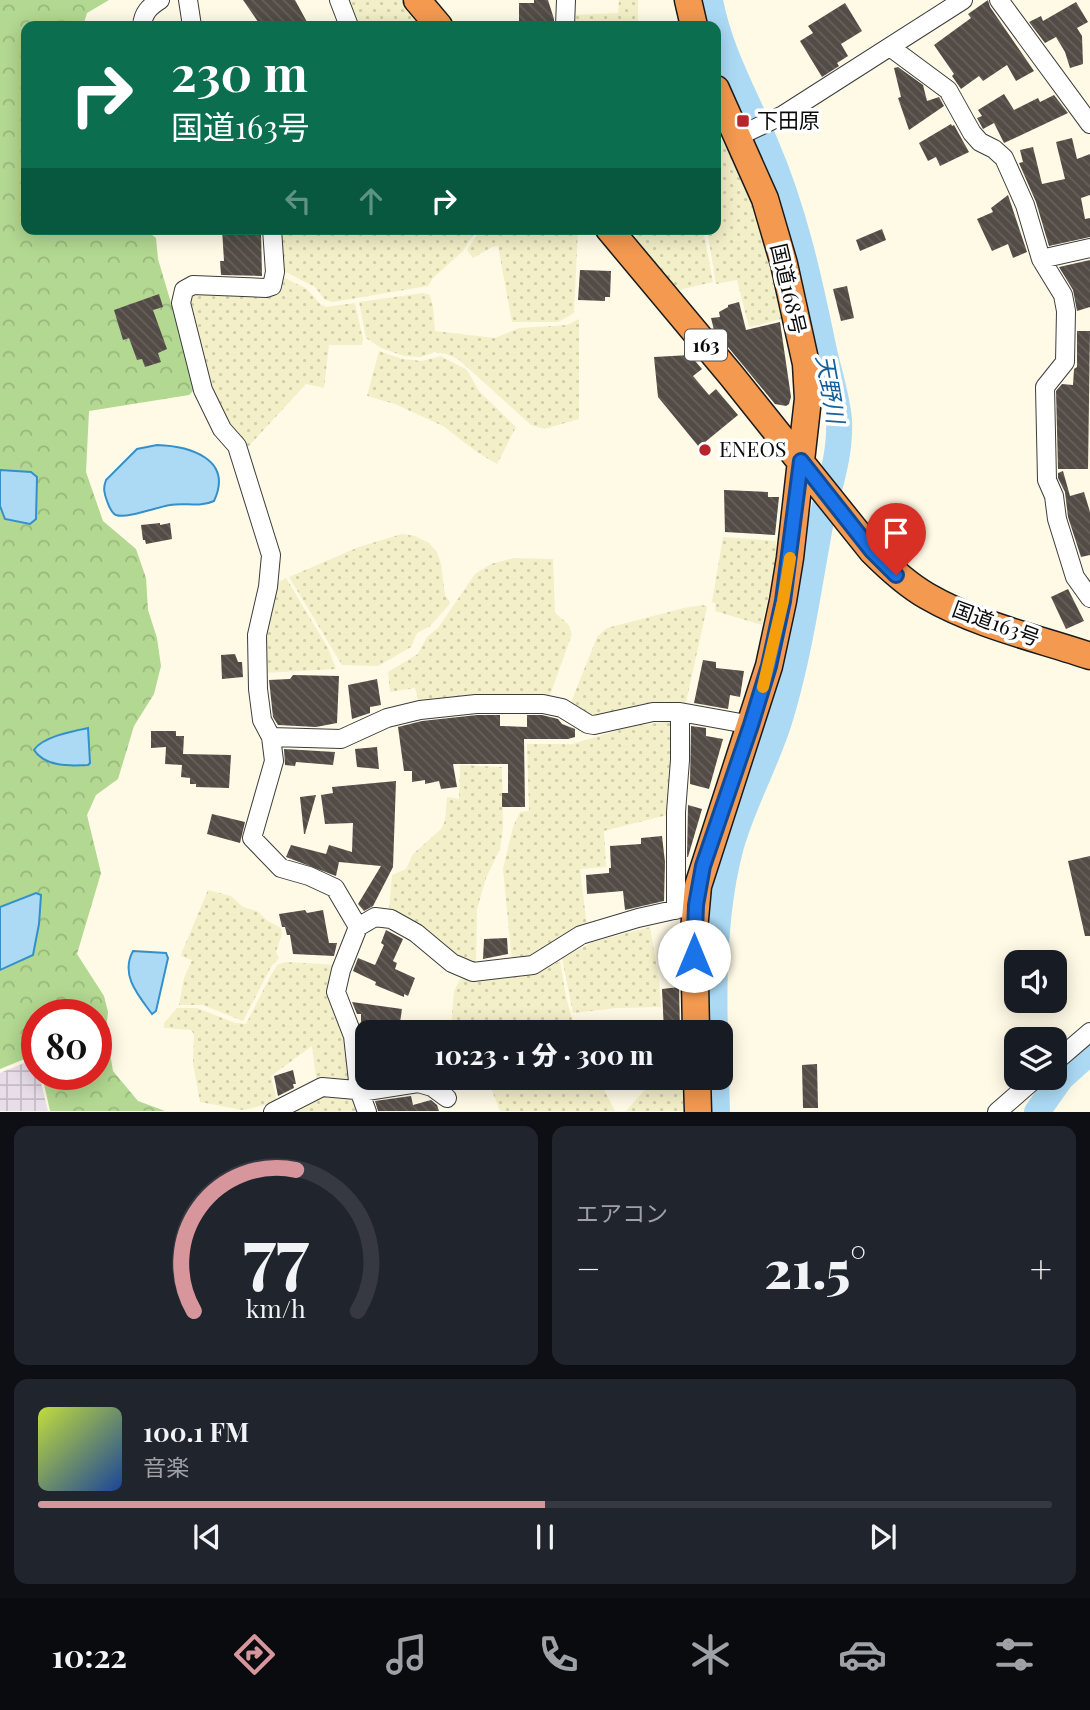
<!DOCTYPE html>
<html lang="ja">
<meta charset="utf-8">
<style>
:root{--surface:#171b24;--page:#20242c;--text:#f1f3f6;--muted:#9ea1a6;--line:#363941;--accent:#d7969b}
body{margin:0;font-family:"Playfair Display","Noto Sans JP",serif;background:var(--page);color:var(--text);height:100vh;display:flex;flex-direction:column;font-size:26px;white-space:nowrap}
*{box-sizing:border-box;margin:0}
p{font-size:23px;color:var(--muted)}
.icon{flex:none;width:38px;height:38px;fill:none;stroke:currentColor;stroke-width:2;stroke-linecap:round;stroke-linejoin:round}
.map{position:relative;height:1112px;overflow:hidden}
.details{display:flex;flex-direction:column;gap:14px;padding:14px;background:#0d0f14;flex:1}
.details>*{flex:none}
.hud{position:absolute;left:21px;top:21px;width:700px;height:214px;border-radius:14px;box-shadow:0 4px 18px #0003;background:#0b6e4f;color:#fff;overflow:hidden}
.fabs{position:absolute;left:1004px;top:950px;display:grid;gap:14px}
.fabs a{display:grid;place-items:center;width:63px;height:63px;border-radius:14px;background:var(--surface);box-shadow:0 4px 18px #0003;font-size:35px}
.speed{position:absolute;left:21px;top:999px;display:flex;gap:14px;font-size:35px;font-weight:700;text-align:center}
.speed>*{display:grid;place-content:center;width:91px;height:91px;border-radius:50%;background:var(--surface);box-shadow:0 4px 18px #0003;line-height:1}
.speed .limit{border:10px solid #d22;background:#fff;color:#111}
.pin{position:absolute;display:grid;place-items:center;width:60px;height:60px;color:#fff;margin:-72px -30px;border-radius:50% 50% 50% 0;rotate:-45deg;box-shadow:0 0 7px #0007}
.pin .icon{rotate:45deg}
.me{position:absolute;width:77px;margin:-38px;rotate:0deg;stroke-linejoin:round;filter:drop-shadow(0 0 5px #0008)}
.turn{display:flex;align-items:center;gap:24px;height:147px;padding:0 35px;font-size:32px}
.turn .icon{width:91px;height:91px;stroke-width:2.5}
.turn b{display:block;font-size:49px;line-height:60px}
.lanes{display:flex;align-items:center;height:66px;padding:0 35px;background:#0003;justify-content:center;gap:35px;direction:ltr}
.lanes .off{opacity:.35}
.big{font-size:52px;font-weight:800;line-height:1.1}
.details .card{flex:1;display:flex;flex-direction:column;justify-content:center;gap:10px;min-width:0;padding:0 24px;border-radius:14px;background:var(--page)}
.details .dial{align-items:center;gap:0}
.dial svg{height:182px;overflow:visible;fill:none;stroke:var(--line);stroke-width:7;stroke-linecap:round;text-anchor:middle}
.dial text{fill:var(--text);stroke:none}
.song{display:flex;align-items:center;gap:21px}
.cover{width:84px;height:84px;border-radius:10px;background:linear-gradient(135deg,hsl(70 70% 55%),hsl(220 70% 35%))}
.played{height:7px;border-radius:4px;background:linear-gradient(90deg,var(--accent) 50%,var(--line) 50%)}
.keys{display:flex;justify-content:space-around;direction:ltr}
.heat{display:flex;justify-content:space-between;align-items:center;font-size:38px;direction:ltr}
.details .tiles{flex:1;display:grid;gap:14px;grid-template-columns:1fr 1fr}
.card:last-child{grid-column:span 2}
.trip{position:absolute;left:355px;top:1020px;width:378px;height:70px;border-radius:14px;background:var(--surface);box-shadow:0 4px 18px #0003;font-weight:800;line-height:70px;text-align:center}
.dock{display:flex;height:112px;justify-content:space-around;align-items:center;background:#090b0e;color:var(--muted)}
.dock .icon{width:49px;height:49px}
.dock .on{color:var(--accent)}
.dock b{font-size:32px;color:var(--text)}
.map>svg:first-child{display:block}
.industrial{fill:url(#industrial-grid)}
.farmland{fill:url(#farmland-dots)}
.forest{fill:url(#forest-crowns)}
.water{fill:#acdaf5;stroke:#3490cb;stroke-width:2}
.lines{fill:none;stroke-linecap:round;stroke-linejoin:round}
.river{stroke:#acdaf5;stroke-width:26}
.building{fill:url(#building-back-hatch)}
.minor-casing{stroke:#3d3d3d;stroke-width:20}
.highway-casing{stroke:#1b1b1b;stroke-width:29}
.minor{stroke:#fff;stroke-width:18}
.highway{stroke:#f39950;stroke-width:26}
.route-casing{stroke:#114b97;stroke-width:18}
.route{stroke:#1a73e8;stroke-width:12}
.slow{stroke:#f59e0b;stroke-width:12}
.poi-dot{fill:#b7242c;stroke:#fff;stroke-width:2.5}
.labels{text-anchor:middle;stroke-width:7;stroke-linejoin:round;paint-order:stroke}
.shield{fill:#fff;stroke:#545454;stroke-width:2}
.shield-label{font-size:19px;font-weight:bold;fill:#0a0a0a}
.poi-label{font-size:21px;fill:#0a0a0a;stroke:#fff;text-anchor:start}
.street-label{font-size:21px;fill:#0a0a0a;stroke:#fff}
.water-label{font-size:23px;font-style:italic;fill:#166099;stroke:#fff}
</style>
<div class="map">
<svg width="1090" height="1112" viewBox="0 0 1090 1112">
<defs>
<pattern id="industrial-grid" width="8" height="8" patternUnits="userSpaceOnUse" patternTransform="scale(1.75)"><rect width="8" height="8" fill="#e8dde9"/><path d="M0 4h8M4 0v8" fill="none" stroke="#c6bcc6"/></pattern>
<pattern id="farmland-dots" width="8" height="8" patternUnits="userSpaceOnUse" patternTransform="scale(1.75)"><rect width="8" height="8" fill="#f3efc8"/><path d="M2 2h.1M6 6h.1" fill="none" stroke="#cfccaa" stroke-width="1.8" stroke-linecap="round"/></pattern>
<pattern id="forest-crowns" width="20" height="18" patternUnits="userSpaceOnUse" patternTransform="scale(1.75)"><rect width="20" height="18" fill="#b2d891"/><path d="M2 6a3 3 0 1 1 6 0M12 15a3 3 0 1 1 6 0" fill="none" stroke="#98b87c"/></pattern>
<pattern id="building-back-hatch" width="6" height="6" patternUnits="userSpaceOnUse" patternTransform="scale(1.75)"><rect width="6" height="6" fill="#524b46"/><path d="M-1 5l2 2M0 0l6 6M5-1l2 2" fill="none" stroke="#66605c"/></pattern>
</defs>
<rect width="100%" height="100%" fill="#fffae6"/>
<path class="industrial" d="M36,1058L37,1074L39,1075L48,1111H0V1073Z"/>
<path class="farmland" d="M342,0H401L424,26H352Z
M619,0H638V26H571L570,15L618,13Z
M716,129L744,183L758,224L782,314L781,319L749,327L737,280L716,284L707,229H716Z
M275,229H477L463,251L433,278L428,286L333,302L325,300L315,287L282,270Z
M481,229H578L574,313L558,322H512L498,246L492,247L473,258L467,250Z
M636,229H703L713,282L674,291L636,243Z
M281,276L307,289L320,304L326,307L355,303L363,339L362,345H329L324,388L306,384L246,449L228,432L209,387L187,302L190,292L209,291Z
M423,293L430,295L433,307L435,331L495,338L519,328L567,325L579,319V419L544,429L531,425L458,359L446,354L435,352L421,357L404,356L381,348L366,338L359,302Z
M379,351L402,359L422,361L441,356L467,370L479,391L516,427L497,464L477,452L443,426L395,404L367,396Z
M402,534L415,536L429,543L437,552L441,564L445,595L450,602L449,605L429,627L417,633L411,647L378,666L342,665L289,577L359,547Z
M723,537L776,541V563L762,625L715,611L716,604L712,602Z
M514,558L553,559L555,613L568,624L572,634L549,698L420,705L415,688L390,692L388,672L418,654L427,637L438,628L475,574L491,564Z
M286,578L328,648L336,669L264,673L262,648L275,584Z
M703,605L707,607L685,707L590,718L570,705L597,637L607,628L684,608Z
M677,720L671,814L604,831L606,867L580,869L587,927L532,960L512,962L503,869L513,827L520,812L529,811L527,744H572L629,727Z
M460,765L502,767L503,827L500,849L486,878L477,909L476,962L471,965L389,911L392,875L406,869L413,854L441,829L445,821L447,797L459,799Z
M208,890L231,896L243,907L257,911L268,921L281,928L282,934L276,952L279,958L271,967L243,1021L203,1005H179L184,978L192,960L181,956L182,952Z
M650,927L659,981L661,1007L617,1008L573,1013L562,958L593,942Z
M560,961L566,997L575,1029L564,1032H459L451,1029L454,991L460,979L488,980L534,975Z
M285,962L338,965L352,1086H317L312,1046L271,1076L277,1102L243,1110L200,1102L193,1063L194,1034L191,1030L164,1028V1023L177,1008H197L235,1023L246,1024L270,977L277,965Z
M487,1078H598L615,1111H500Z
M660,1078H683V1111H626L648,1086Z
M317,1095L354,1096L361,1111L289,1112Z"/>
<path class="forest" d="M0,0H109L87,13L83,26H26V229H98L100,232L130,234L147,231L156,238L158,259L192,374L194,390L189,395L89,411L86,472L103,521L136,549L146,578L148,610L157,638L161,666L154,694L134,726L118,779L96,795L87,815L101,873L77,954L104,996L108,1012L106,1030L113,1071L138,1101L165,1111H50L42,1075L96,1074V1015H37V1054L0,1069Z"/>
<path class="water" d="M157,445C188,446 234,458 214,501C199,508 186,502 170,505C157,507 127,519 116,515C111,513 109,506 107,501C104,493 103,488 106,480L137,449Z
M0,470L31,472L37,477L36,519L30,524L5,519L0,506Z
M88,728L90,763L88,765C70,766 45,767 34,750C42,737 73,731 88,728Z
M36,893L41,895L39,924L33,955L0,970V907Z
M133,951L166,953L168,958L156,1011L152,1014C138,995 120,975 133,951Z"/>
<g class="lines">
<path class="river" d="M710,0C719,51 746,97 766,145C794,210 809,278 823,346C828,370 837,396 839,420C841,459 826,494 819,531C808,592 799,655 781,715C768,760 744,800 731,846C715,905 713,971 715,1032
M716,1078L717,1112
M1037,1112L1061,1078L1090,1052"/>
</g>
<path class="building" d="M243,0H295L307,22L299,26H261Z
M534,0H548L554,19V26H519V3H534Z
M988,0L990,7L1034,71L1016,81L1007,65L983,81L979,76L961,89L952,76L954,74L934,45L971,18L968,14Z
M1076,2L1088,22L1077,28L1082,36L1083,64L1070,68L1065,52L1056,37L1045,43L1029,22L1041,16L1043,21Z
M845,3L862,31L841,44L848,56L837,63L839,66L822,77L800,41L813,33L808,26Z
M898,67L923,85L927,101L939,97L944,106L909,130L898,98L901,97L894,68Z
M1004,94L1014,110L1038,98L1040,102L1054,95L1068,113L1004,143L994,123L983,129L977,118L982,116L978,110Z
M951,124L952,126L954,125L969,152L940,166L936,157L928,161L919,143Z
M1072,138L1077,159L1090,154V195L1081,198L1085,219L1090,218V237L1049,246L1036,202L1019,163L1023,162L1020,150L1033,147L1042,184L1065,179L1056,142Z
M1008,195L1027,252L1013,258L1008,244L992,251L977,219L993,212L991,208Z
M222,229L261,231L262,276L221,275L220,261H224Z
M882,229L886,240L860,251L856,240Z
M1090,260V307L1077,311L1073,290L1059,267Z
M580,270L611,271L610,297H605V301L578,300Z
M847,286L854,318L841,321L833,289Z
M159,294L163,307L153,310L167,349L158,353L161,362L145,367L142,359L137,360L129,338L123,340L114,310Z
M739,302L746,330L780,322L791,397L789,404L786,406L775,404L714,330L711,318L720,317L719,312L728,307V305Z
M1077,331H1090L1088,469H1058L1056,391L1062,384L1073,385L1074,369L1077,367Z
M690,355L702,369L693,376L709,395L716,389L738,415L699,447L658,397L654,357Z
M1063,471L1070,496L1084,492L1090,512V555L1081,557L1068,517L1065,492L1058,478V473Z
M724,490L768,492V497H779L775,535L725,532Z
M160,523V525L170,523L172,539L146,544L145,540H143L141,525Z
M1068,589L1084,621L1066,629L1051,597Z
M235,654L238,662H242L243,677L222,679L221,655Z
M703,660L716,662V668L744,671L740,697L730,695L728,709L694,703Z
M293,675L339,676L337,723L316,727L278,725L273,717L269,680L290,679Z
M377,679L381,705L370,707V713L352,719L348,685Z
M477,715H500V726L527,727V715H542L558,719L562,724L575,729V737L568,739H524L525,807H502V793H508V764H453L457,787L441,789L439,781L425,784V780L412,782V771H404L398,727L422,721Z
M691,726L706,728V736L723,739L709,789L690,784Z
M151,731H176V736H184L183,754L231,755L229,788L196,787V784H190V778L181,777L182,765L165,764L166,747L151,748Z
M377,747L379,769L357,767L355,749Z
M284,749L335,752L333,765L296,762L295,766L285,765Z
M396,781L393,867L373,906L364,911L358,904L381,866L339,862L336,876L286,857L291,845L326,854L329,845L352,852L353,823L325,824L321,795L333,793L332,787Z
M316,795L305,834H304L300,797Z
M688,805L702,809L688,857H687Z
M212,814L245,822L240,843L207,834Z
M662,836L665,862L664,901L625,910L623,891L587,894L586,875L609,873V868H611L610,846L641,844V838Z
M1090,856V936H1085L1068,861Z
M305,910L307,913L323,910L329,943H337L334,956L293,954L290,935H287L285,927H282L279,914Z
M386,930L403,939L393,961L397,963L395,969L415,978L408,996L404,994V997L375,985L376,982L353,971L358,958L375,965L384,945L381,943Z
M507,938L508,954L483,959L484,939Z
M679,987L680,1032H664L662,989Z
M352,1002L402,1009L399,1029L375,1026V1032H364L361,1025V1014H357Z
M817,1064L818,1108H803L802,1065Z
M293,1070L296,1084H293L294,1088L278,1096L274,1076Z
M411,1096L413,1105L431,1100L437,1105L439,1111H378L375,1101Z"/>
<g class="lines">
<defs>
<path id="minor" d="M188,0L192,26
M339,0L349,26
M999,0L1090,124
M142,26C143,13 149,7 160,0
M565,26L566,0
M890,47L948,90L972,133L980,142L994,149L1004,158L1025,205L1041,259L1063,295L1066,311L1065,362L1045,387L1047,480L1054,496L1057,519L1075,577L1090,598
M737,137L783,115L963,0
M272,229L275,272L272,286L266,288L193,285L184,290L181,303L203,390L222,429L237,446L271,555L268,587L257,635L258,689L262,720L271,737L274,761L252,838L281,868L309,876L335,888L358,927
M1041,259L1090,248
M271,737L341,739L387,718L420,710L476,704H543L562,708L588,724L594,725L653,712H680L752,725
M676,910V812L680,760V712
M1055,1062L1090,1032
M273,1112L322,1087L367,1091L418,1083L432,1087L447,1098
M367,1112L359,1090L353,1036L336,992L341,970L358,927L375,917L391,919L416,933L452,963L473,972L533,965L581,935L638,918L696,905
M997,1112L1036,1078"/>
<path id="highway" d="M417,0L439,26
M688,0L694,26
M609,229L731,375L872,551C889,568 906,584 927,596C977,625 1036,638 1090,656
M696,1032L694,930L698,886L769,666L783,601L790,558L808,399L806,364L784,264L765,199L716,89
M697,1078L698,1112"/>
</defs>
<use href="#minor" class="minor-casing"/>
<use href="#highway" class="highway-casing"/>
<use href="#minor" class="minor"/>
<use href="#highway" class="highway"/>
</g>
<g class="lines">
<defs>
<path id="route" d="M694,956L696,905L703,866L751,725L769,666L783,601L801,461L872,551L896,575"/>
</defs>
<use href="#route" class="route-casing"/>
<use href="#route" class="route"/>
<path class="slow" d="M763,687L783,601L790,558"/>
</g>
<g class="poi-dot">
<rect x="736" y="114" width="14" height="14" rx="3.5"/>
<circle cx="705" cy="450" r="7"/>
</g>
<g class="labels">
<rect class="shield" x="685" y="329.5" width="42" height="31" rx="5"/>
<g class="shield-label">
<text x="706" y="352">163</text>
</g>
<g class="poi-label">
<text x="757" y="128">下田原</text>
<text x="719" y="457">ENEOS</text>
</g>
<g class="street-label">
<text transform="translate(788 289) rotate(77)" y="7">国道168号</text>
<text transform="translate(996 624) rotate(20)" y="7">国道163号</text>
</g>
<g class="water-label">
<text transform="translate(830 389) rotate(80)" y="8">天野川</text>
</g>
</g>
</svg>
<div class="fabs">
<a><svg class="icon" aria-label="sound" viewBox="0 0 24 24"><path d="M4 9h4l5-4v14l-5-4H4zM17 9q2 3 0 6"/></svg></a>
<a><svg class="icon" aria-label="layers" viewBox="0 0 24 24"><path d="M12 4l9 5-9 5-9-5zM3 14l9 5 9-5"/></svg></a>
</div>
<div class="speed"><div class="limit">80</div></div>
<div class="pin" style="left:896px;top:575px;background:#d93025"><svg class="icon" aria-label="arrive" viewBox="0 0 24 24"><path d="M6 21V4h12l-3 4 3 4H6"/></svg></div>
<svg class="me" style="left:694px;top:956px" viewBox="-20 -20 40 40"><circle r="19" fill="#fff"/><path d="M0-13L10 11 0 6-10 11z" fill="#1a73e8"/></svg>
<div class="trip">10:23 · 1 分 · 300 m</div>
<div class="hud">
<div class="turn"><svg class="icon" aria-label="right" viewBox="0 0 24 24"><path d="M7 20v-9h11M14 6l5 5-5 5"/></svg><div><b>230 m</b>国道163号</div></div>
<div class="lanes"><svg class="icon off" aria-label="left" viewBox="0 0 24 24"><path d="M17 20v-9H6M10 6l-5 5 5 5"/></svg><svg class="icon off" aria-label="ahead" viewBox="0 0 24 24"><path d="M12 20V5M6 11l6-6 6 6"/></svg><svg class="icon" aria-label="right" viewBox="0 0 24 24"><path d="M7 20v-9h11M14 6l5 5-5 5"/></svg></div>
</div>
</div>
<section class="details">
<div class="tiles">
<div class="card dial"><svg viewBox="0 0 100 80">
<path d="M14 69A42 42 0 1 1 86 69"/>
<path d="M14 69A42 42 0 0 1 59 7" stroke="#d7969b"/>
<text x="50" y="56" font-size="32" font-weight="700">77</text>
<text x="50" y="72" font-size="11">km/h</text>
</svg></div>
<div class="card"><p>エアコン</p>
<div class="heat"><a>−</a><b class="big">21.5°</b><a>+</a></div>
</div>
<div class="card">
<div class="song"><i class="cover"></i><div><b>100.1 FM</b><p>音楽</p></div></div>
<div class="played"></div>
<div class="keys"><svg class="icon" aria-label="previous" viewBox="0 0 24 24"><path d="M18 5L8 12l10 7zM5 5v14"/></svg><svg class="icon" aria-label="pause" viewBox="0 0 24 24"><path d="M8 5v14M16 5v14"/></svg><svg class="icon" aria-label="next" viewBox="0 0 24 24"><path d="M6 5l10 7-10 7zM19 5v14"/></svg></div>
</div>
</div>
</section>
<nav class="dock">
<b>10:22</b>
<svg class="icon on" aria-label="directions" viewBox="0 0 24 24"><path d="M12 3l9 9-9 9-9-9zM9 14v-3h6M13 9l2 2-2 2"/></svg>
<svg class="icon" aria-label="music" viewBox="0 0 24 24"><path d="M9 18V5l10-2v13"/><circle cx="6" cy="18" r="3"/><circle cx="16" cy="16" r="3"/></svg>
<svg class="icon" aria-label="phone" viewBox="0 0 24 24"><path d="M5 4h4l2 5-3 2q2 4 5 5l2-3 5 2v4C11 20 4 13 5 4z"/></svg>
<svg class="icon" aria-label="climate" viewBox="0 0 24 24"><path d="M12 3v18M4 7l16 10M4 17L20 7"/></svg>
<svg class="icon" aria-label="car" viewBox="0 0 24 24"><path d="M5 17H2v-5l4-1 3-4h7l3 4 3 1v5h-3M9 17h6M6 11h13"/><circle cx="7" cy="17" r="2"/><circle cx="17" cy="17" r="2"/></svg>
<svg class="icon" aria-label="filters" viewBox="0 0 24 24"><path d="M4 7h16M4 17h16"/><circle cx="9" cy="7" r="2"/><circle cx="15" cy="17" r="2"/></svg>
</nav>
